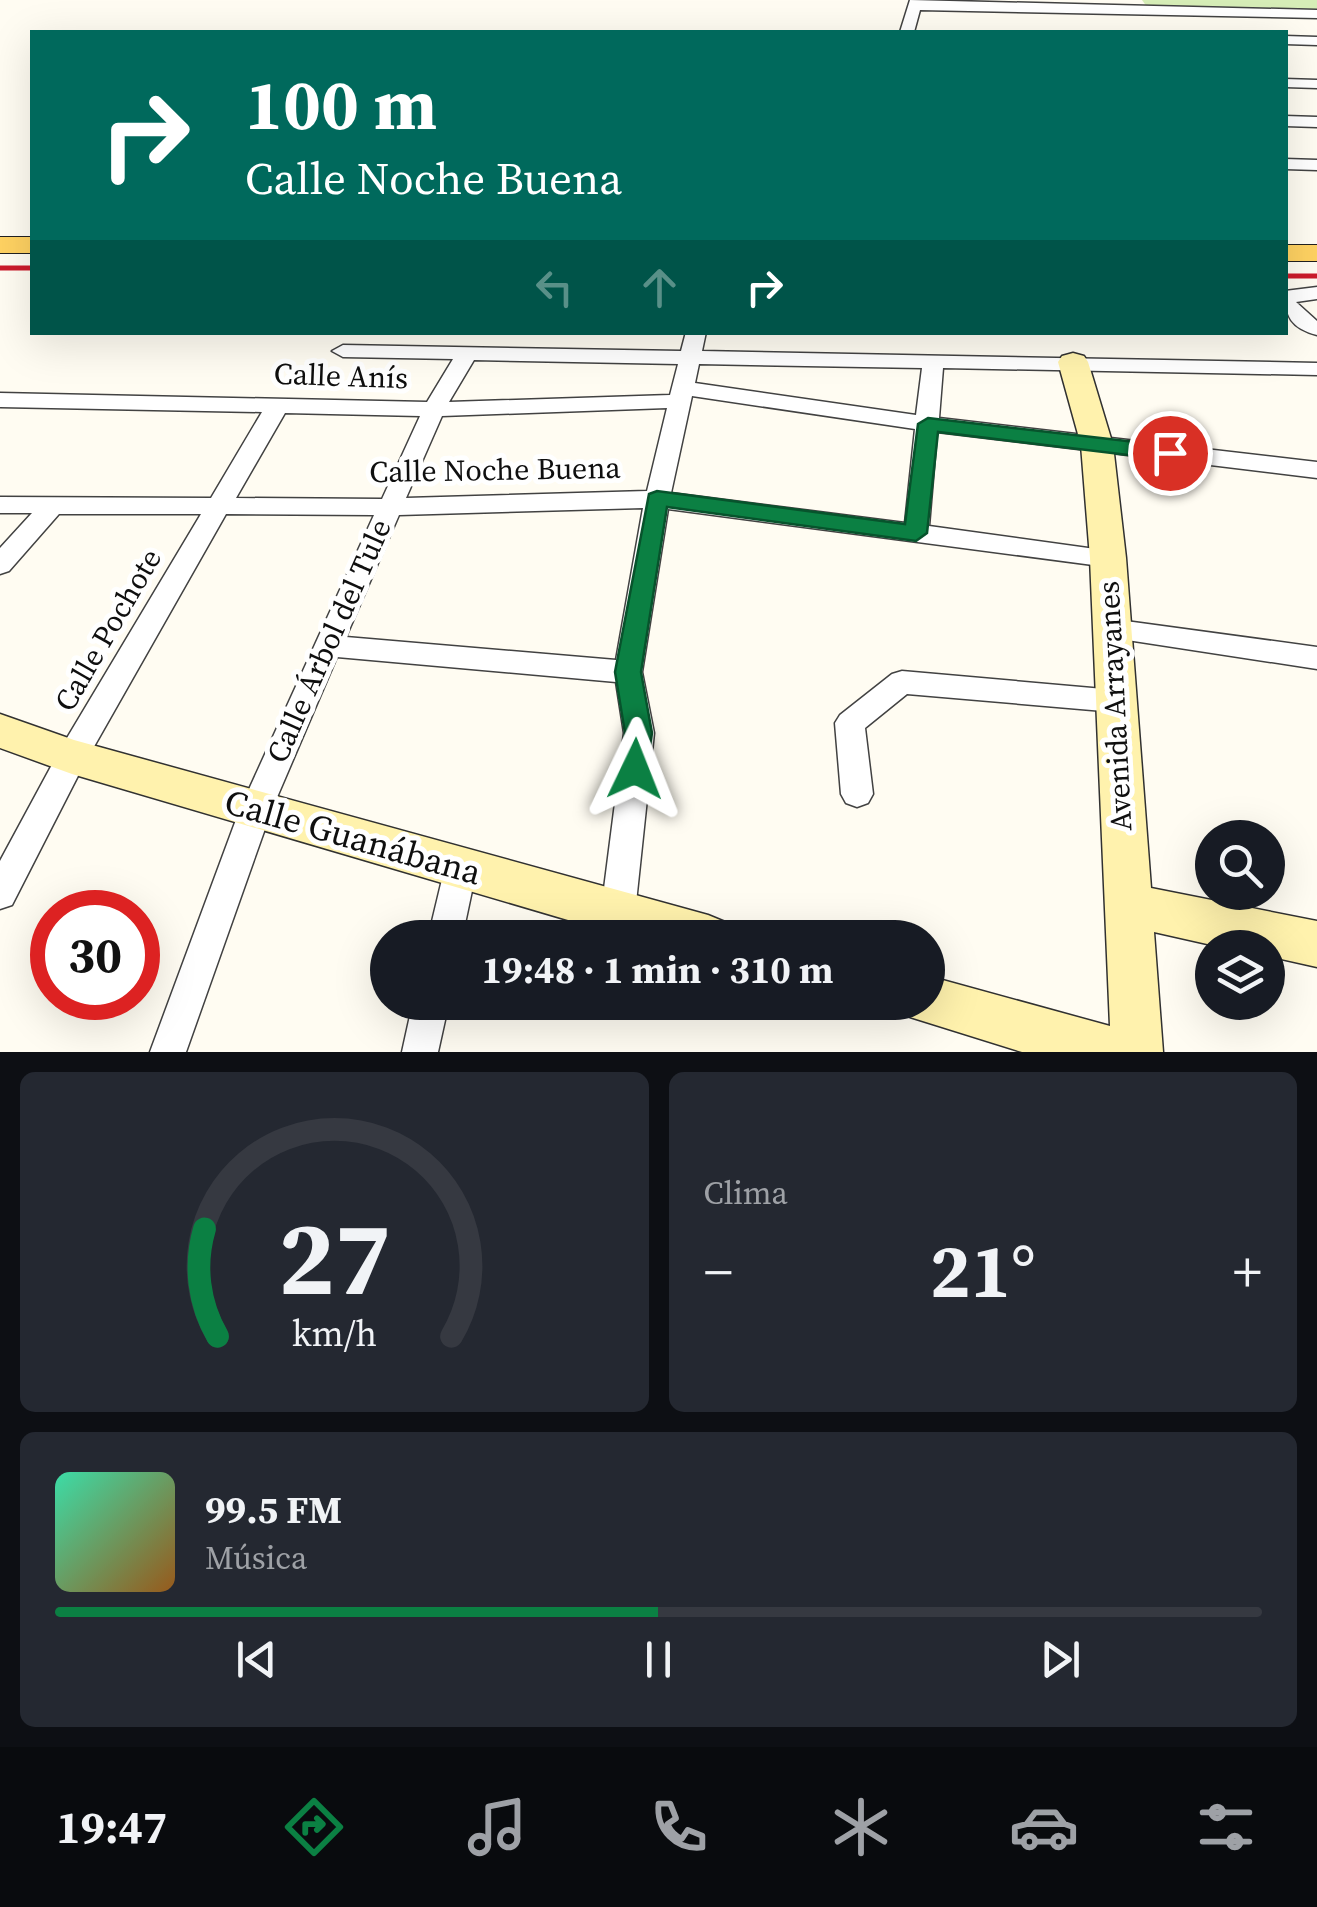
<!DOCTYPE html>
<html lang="es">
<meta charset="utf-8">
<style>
:root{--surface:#171b24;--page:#242831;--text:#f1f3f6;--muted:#9ea1a6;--line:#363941;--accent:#0b8043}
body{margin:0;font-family:"Source Serif 4",serif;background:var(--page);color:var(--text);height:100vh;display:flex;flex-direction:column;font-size:38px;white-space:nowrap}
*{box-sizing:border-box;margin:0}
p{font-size:32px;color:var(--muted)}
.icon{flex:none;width:55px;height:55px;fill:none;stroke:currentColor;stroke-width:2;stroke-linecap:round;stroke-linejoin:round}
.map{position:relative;height:1052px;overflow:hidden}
.panel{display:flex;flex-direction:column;gap:20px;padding:20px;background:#0d0f14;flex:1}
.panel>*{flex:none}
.hud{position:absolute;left:30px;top:30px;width:1258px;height:305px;border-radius:0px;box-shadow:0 10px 40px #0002;background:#00695c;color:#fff;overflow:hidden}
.buttons{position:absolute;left:1195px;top:820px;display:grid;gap:20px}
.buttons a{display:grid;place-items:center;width:90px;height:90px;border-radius:50%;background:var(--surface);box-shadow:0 10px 40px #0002;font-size:50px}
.speed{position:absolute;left:30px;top:890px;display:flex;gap:20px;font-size:50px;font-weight:700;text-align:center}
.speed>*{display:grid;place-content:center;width:130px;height:130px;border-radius:50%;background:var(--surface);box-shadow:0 10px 40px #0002;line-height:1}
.speed .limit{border:15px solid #d22;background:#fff;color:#111}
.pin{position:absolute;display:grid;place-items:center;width:85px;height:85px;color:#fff;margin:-42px;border:5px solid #fff;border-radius:50%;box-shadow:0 2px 10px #0007}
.me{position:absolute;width:110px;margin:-55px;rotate:2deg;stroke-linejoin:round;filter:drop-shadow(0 0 8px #0008)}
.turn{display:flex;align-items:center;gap:35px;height:210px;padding:0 50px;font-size:45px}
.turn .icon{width:130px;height:130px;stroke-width:2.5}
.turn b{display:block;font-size:70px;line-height:85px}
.lanes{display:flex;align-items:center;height:95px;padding:0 50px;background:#0003;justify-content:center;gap:50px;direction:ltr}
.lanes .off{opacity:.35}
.big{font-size:75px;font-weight:700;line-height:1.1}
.panel .tile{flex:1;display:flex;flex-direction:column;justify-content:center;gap:15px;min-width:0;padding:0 35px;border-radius:15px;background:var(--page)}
.panel .dial{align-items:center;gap:0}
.dial svg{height:260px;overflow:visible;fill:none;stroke:var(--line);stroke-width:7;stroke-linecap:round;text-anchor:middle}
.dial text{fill:var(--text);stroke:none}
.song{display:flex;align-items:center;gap:30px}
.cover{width:120px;height:120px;border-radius:15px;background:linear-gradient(135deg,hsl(160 70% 55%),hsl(30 70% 35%))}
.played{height:10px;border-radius:5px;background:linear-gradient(90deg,var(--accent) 50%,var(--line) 50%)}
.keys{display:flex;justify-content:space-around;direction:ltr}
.heat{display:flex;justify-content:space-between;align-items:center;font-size:55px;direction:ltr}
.panel .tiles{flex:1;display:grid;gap:20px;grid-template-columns:1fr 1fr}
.tile:last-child{grid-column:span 2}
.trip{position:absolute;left:370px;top:920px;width:575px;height:100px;border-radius:50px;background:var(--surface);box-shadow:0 10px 40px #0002;font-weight:700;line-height:100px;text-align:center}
.menu{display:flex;height:160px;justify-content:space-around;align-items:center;background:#090b0e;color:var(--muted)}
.menu .icon{width:70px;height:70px}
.menu .selected{color:var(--accent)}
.menu b{font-size:45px;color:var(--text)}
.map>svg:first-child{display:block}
.green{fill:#d6edb7}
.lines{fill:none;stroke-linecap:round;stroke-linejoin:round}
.street-casing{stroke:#424242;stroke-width:3}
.secondary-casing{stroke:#313131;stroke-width:3}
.primary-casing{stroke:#202020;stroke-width:2}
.street{fill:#fff;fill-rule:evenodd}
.secondary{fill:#fff2ad;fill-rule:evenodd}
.primary{fill:#ffd262;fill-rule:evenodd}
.rail{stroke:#cc1b2b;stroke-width:5}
.route{fill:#0b8043;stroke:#07532c;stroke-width:2.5}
.labels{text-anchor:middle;stroke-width:10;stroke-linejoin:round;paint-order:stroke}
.street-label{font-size:30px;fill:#0f0f0f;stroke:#fff}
.near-street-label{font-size:35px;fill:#0f0f0f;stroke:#fff}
</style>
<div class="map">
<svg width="1317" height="1052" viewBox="0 0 1317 1052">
<rect width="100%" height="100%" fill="#fffcf2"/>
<path class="green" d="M1142,0H1317V9L1147,7Z"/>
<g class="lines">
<defs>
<path id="street" d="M910,0L1317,10V18L920,10L914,32H900Z
M1285,36L1317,37V45L1285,44Z
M1285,79L1317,80V88L1285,87Z
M1285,116L1317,117V127L1285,126Z
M1285,159L1317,160V170L1285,169Z
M1317,287V299L1296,302L1317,321V335C1291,328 1285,317 1285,291Z
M686,332H706L702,351L1317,363V375L943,368L939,418L1317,462V478L937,432L929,526L1117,552L1121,558L1117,564L1108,567L668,509L642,672L654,733L635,912L630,923L618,928L606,923L601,912L624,733L616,682L337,657L272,809L186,1052H150L240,809L374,515L226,514L83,766L12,905L0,909V861L61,748L201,514H59L9,571L0,574V548L32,513H0V497L211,498L262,412L0,407V393L427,402L453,359L343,357L332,351L343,345L681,351ZM474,360L678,364L670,395L449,402ZM699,364L922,368L916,415L695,383ZM692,396L915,429L905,523L671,493ZM667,408L647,491L406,498L442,416ZM285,413L420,416L382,499L236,498ZM643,508L616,660L346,637L399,515Z
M1111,619L1317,647V669L1101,636L1097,629L1101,622Z
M902,671L1115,690L1125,693L1129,701L1125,709L1115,712L907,694L865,728L873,794L868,803L857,807L846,803L841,794L835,723L840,715L892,674Z
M461,852L473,857L477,867L462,938H428L445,867L449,857Z
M413,1002H449L438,1052H402Z"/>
<path id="secondary" d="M1073,353L1084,356L1088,362L1113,445L1126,558L1151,888L1317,921V967L1268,956V948H1225L1154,932L1163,1052H1022L910,1017L904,1002H928V976L1110,1026L1090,558L1081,445L1058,362L1062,356Z
M0,714L74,740L708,915L725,922L732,938H629L72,774L0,748Z"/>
<path id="primary" d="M0,237H32V253H0Z
M1285,245H1317V261H1285Z"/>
</defs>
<use href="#street" class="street-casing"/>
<use href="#secondary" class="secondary-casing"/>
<use href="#primary" class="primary-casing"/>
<use href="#street" class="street"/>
<use href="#secondary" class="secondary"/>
<use href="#primary" class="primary"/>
<path class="rail" d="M0,268H32
M1285,276H1317"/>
</g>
<path class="route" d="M928,418L1170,446L1181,453L1170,460L938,432L927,533L916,541L667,507L641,672L652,733L645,777L635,780L625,777L621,769L625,733L615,672L649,494L657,491L905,524L918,424Z"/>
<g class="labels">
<g class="street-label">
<text transform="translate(341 376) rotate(2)" y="10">Calle Anís</text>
<text transform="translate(495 470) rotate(-1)" y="10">Calle Noche Buena</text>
<text transform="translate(108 630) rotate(-60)" y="10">Calle Pochote</text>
<text transform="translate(329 641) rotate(-66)" y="10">Calle Árbol del Tule</text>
<text transform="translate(1115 706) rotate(-93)" y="10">Avenida Arrayanes</text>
</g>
<g class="near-street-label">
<text transform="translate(353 837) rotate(16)" y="12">Calle Guanábana</text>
</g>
</g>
</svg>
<div class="buttons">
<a><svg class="icon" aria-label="search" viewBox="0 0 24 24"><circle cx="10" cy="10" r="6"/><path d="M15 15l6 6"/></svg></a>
<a><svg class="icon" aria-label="layers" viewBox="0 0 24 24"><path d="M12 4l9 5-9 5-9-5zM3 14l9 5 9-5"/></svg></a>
</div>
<div class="speed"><div class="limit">30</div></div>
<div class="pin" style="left:1170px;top:453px;background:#d93025"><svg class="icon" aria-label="arrive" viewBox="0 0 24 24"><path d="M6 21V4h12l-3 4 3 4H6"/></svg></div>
<svg class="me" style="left:635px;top:769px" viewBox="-20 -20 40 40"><path d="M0-17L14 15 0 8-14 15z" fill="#0b8043" stroke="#fff" stroke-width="4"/></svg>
<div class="trip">19:48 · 1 min · 310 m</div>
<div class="hud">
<div class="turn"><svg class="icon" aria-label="right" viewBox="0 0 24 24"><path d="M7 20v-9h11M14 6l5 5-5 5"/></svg><div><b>100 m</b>Calle Noche Buena</div></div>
<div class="lanes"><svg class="icon off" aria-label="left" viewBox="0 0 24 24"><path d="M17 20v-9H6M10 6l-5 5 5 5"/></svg><svg class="icon off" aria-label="ahead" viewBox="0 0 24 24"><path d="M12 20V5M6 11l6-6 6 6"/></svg><svg class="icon" aria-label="right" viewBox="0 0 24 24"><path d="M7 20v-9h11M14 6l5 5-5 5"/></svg></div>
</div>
</div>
<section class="panel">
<div class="tiles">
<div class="tile dial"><svg viewBox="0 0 100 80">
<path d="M14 69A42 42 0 1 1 86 69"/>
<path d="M14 69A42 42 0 0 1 10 36" stroke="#0b8043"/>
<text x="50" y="56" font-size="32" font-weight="700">27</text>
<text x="50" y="72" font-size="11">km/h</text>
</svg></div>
<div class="tile"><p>Clima</p>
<div class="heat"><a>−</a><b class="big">21°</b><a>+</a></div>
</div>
<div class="tile">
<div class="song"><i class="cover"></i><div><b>99.5 FM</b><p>Música</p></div></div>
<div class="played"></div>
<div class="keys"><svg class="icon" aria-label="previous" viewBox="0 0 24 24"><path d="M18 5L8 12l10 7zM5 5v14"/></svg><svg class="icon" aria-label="pause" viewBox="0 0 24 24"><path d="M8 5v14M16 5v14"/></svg><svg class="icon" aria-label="next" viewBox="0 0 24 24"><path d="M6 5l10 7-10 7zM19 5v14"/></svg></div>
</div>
</div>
</section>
<nav class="menu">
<b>19:47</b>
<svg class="icon selected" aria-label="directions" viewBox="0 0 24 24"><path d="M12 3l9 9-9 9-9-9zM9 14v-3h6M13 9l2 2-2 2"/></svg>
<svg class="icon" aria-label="music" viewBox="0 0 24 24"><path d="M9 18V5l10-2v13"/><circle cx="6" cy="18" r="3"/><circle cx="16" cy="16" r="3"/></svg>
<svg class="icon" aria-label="phone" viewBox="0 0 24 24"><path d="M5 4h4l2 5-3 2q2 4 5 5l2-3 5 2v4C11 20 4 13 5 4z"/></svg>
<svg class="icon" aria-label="climate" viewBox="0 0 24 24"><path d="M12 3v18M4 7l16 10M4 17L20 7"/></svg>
<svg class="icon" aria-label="car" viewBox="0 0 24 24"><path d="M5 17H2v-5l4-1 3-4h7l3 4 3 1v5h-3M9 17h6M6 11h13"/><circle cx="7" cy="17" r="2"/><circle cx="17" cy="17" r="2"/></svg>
<svg class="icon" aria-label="filters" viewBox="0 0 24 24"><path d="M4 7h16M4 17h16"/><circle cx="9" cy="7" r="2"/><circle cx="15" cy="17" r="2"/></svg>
</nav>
